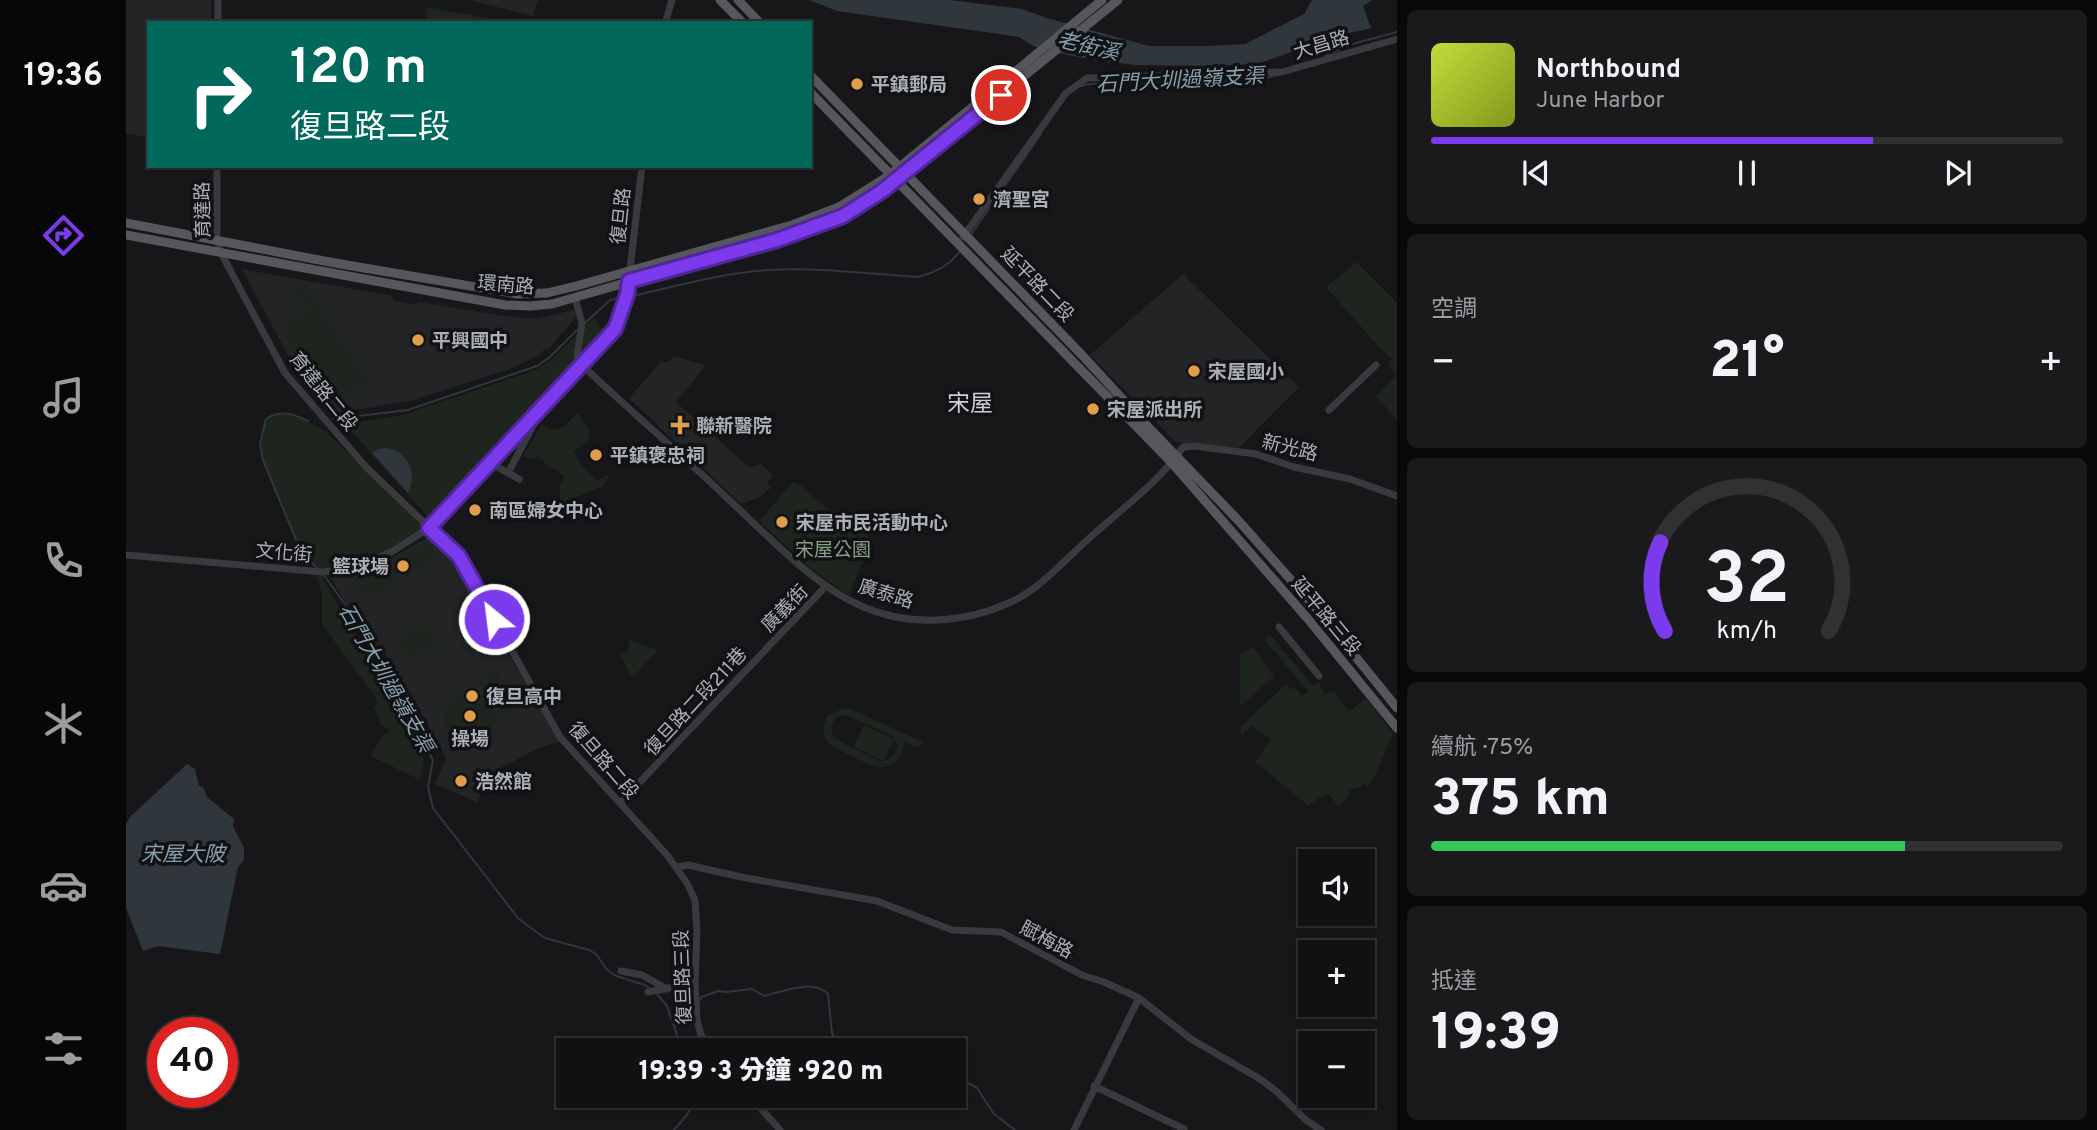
<!DOCTYPE html>
<html lang="zh-TW">
<meta charset="utf-8">
<style>
:root{--surface:#111113;--page:#1a1a1c;--text:#f1f3f6;--muted:#9c9da0;--line:#303133;--accent:#7c3aed}
body{margin:0;font-family:Overpass,"Noto Sans TC",sans-serif;background:var(--page);color:var(--text);height:100vh;display:flex;flex-direction:column;font-size:26px;white-space:nowrap}
*{box-sizing:border-box;margin:0}
p{font-size:23px;color:var(--muted)}
.icon{flex:none;width:38px;height:38px;fill:none;stroke:currentColor;stroke-width:2;stroke-linecap:round;stroke-linejoin:round}
.map{position:relative;flex:1;overflow:hidden}
.panel{display:flex;flex-direction:column;gap:10px;padding:10px;background:#09090a;width:700px}
.panel>*{flex:none}
.banner{position:absolute;left:21px;top:21px;width:665px;height:147px;border-radius:0px;box-shadow:0 2px 5px #0004,0 0 0 2px var(--line);background:#00695c;color:#fff;overflow:hidden}
.buttons{position:absolute;left:1172px;top:849px;display:grid;gap:14px}
.buttons a{display:grid;place-items:center;width:77px;height:77px;border-radius:0px;background:var(--surface);box-shadow:0 2px 5px #0004,0 0 0 2px var(--line);font-size:35px}
.speed{position:absolute;left:21px;top:1017px;display:flex;gap:14px;font-size:35px;font-weight:700;text-align:center}
.speed>*{display:grid;place-content:center;width:91px;height:91px;border-radius:50%;background:var(--surface);box-shadow:0 2px 5px #0004,0 0 0 2px var(--line);line-height:1}
.speed .limit{border:10px solid #d22;background:#fff;color:#111}
.pin{position:absolute;display:grid;place-items:center;width:60px;height:60px;color:#fff;margin:-30px;border:4px solid #fff;border-radius:50%;box-shadow:0 2px 7px #0007}
.me{position:absolute;width:77px;margin:-38px;rotate:331deg;stroke-linejoin:round;filter:drop-shadow(0 0 5px #0008)}
.turn{display:flex;align-items:center;gap:24px;height:147px;padding:0 28px;font-size:32px}
.turn .icon{width:91px;height:91px;stroke-width:2.5}
.turn b{display:block;font-size:49px;line-height:60px}
.big{font-size:52px;font-weight:800;line-height:1.1}
.panel .widget{flex:1;display:flex;flex-direction:column;justify-content:center;gap:10px;min-width:0;padding:0 24px;border-radius:10px;background:var(--page)}
.panel .dial{align-items:center;gap:0}
.dial svg{height:182px;overflow:visible;fill:none;stroke:var(--line);stroke-width:7;stroke-linecap:round;text-anchor:middle}
.dial text{fill:var(--text);stroke:none}
.song{display:flex;align-items:center;gap:21px}
.cover{width:84px;height:84px;border-radius:10px;background:linear-gradient(135deg,hsl(70 70% 55%),hsl(70 70% 35%))}
.played{height:7px;border-radius:4px;background:linear-gradient(90deg,var(--accent) 70%,var(--line) 70%)}
.keys{display:flex;justify-content:space-around;direction:ltr}
.heat{display:flex;justify-content:space-between;align-items:center;font-size:38px;direction:ltr}
.charge{height:10px;border-radius:5px;background:linear-gradient(90deg,#34c759 75%,var(--line) 0)}
.trip{position:absolute;left:430px;top:1038px;width:410px;height:70px;border-radius:0px;background:var(--surface);box-shadow:0 2px 5px #0004,0 0 0 2px var(--line);font-weight:800;line-height:70px;text-align:center}
main{display:flex;flex:1;min-height:0}
.tab-bar{display:flex;flex-direction:column;width:126px;justify-content:space-around;align-items:center;background:#070708;color:var(--muted)}
.tab-bar .icon{width:49px;height:49px}
.tab-bar .active{color:var(--accent)}
.tab-bar b{font-size:32px;color:var(--text)}
.map>svg:first-child{display:block}
.built{fill:#232426}
.green{fill:#1e241e;fill-rule:evenodd}
.water{fill:#2f373c}
.lines{fill:none;stroke-linecap:round;stroke-linejoin:round}
.stream{stroke:#2f373c;stroke-width:2}
.minor{stroke:#393a3e;stroke-width:7}
.major{stroke:#55575c;stroke-width:9}
.route-casing{stroke:#51269a;stroke-width:18}
.route{stroke:#7c3aed;stroke-width:12}
.poi-dot{fill:#de9e4a;stroke:#121214;stroke-width:2.5}
.labels{text-anchor:middle;stroke-width:7;stroke-linejoin:round;paint-order:stroke}
.street-label{font-size:19px;fill:#abb0b7;stroke:#121214}
.poi-label{font-size:19px;font-weight:bold;fill:#abb0b7;stroke:#121214;text-anchor:start}
.park-label{font-size:19px;fill:#85a084;stroke:#121214}
.water-label{font-size:21px;font-style:italic;fill:#86a0ae;stroke:#121214}
.quarter-label{font-size:23px;fill:#cbcfd4;stroke:#121214}
</style>
<main>
<nav class="tab-bar">
<b>19:36</b>
<svg class="icon active" aria-label="directions" viewBox="0 0 24 24"><path d="M12 3l9 9-9 9-9-9zM9 14v-3h6M13 9l2 2-2 2"/></svg>
<svg class="icon" aria-label="music" viewBox="0 0 24 24"><path d="M9 18V5l10-2v13"/><circle cx="6" cy="18" r="3"/><circle cx="16" cy="16" r="3"/></svg>
<svg class="icon" aria-label="phone" viewBox="0 0 24 24"><path d="M5 4h4l2 5-3 2q2 4 5 5l2-3 5 2v4C11 20 4 13 5 4z"/></svg>
<svg class="icon" aria-label="climate" viewBox="0 0 24 24"><path d="M12 3v18M4 7l16 10M4 17L20 7"/></svg>
<svg class="icon" aria-label="car" viewBox="0 0 24 24"><path d="M5 17H2v-5l4-1 3-4h7l3 4 3 1v5h-3M9 17h6M6 11h13"/><circle cx="7" cy="17" r="2"/><circle cx="17" cy="17" r="2"/></svg>
<svg class="icon" aria-label="filters" viewBox="0 0 24 24"><path d="M4 7h16M4 17h16"/><circle cx="9" cy="7" r="2"/><circle cx="15" cy="17" r="2"/></svg>
</nav>
<div class="map">
<svg width="1271" height="1130" viewBox="0 0 1271 1130">
<rect width="100%" height="100%" fill="#171719"/>
<path class="built" d="M0,0H85V23H23V137L0,134Z
M343,0H412L407,16Z
M116,269L266,296L269,301L290,305L293,302L379,316L409,319L448,310L450,317L421,351L419,349L411,356L387,368L284,401L203,414L170,370Z
M1057,274L1173,387L1110,451L1050,442L964,355Z
M547,356L580,365L550,402L623,467L635,464L647,475L641,483L645,488L632,498L615,504L503,398L535,362H543Z
M303,537L322,554L434,741L411,749L365,773L351,802L309,784L320,759L314,746L259,652H251L203,576L226,573L257,562Z"/>
<path class="green" d="M301,7L362,18L361,23H299Z
M1231,262L1271,303V419L1250,397L1270,375L1262,365L1266,359L1252,346L1200,287Z
M176,282L243,384L235,390L232,385C223,400 202,404 190,389C184,382 180,373 176,365C168,352 152,335 165,321C170,315 177,313 184,312L168,287Z
M468,318L477,330L303,518L219,424L277,415L412,369L426,359Z
M148,413C166,412 183,422 198,430L299,527L262,554L218,570L193,568L173,547L137,460L134,444L140,419Z
M452,413L463,430L464,438L448,452L454,463L471,481L484,474L477,486L434,504V488L438,475L424,467L411,456L408,460L397,456L416,424C434,436 438,425 452,413Z
M667,482L673,484L709,515L746,538L723,595L686,570L633,521Z
M302,542L311,555L308,558L241,598L230,579L248,574Z
M195,575L298,760L294,780L245,756L257,734L261,735L263,730L255,725L248,707L251,704V700L196,624V595L190,576Z
M300,623L312,645L306,649L302,647L294,650L295,656L285,660L273,641Z
M1144,635L1187,686L1193,682L1199,695L1208,690L1223,712L1240,698L1267,734L1246,782L1240,786L1236,781V787L1224,790L1222,797L1212,806L1202,793L1182,805L1129,762L1145,739L1126,726L1115,736V726L1157,687L1161,684L1165,690L1168,687L1176,696L1182,691L1138,639Z
M503,640L532,650L508,676L504,675L495,655L502,651Z
M1127,647L1148,676L1114,706V655Z
M370,671L392,707L374,717L367,705C372,721 368,740 348,743C341,745 333,742 328,738C301,715 334,673 365,703L353,681Z
M718,708L725,709L797,742L792,748L778,741C779,755 766,770 750,767C743,765 712,750 706,745C703,744 700,740 699,737C696,730 699,723 701,716ZM716,715L722,716L767,736L771,745L770,752L760,761H753L708,738C703,727 705,720 716,715Z
M738,725L768,739L757,761L728,747Z"/>
<path class="water" d="M683,0H824L896,9L921,18L1023,46H1083L1119,44L1178,14L1186,0H1246L1237,6L1245,28L1211,36L1131,64L1086,66L1008,65L951,57L907,46L893,37L711,11Z
M261,448C282,452 292,474 282,493L246,453L252,449Z
M61,764L69,769L73,786L78,788L81,797L108,819L107,826L118,848V860L112,867L94,954L32,946L17,951L0,908V824L5,816Z"/>
<g class="lines">
<path class="stream" d="M1199,56L1230,43L1271,32
M955,86L964,84L1136,79L1152,75
M844,236L915,134
M506,296C550,286 597,273 642,270C692,267 743,274 792,277C808,273 823,266 833,252
M459,323L484,300L495,298
M207,419L282,410L411,366L424,357L451,330
M182,421C167,414 154,409 140,419L134,444L137,460L173,547L191,568
M197,574L221,607L307,760L302,787L307,808L392,918L402,926L419,938L463,950L470,954L481,970L490,976L519,985L524,989
M531,994L541,1006L556,1050
M574,1000L575,997L592,991L600,992L626,989L638,996C656,992 687,978 702,994L706,1033L714,1050
M549,1026L559,1023L566,1016
M828,1079L840,1082L851,1088L868,1114L889,1130
M753,1096H756
M548,1130C558,1119 566,1110 569,1096"/>
<path class="minor" d="M92,0V23
M539,23L546,0
M91,166V241L95,253L159,373L239,466L333,556L434,737L541,855L561,883L569,900L571,930L569,983L571,1020L575,1035L583,1050
M837,237L940,93L961,78L1156,72L1271,39
M449,298L456,323L451,356L456,365C503,410 553,452 600,497C638,532 684,582 731,604C781,628 840,624 889,600C915,587 937,562 958,543C990,513 1033,483 1057,447L1068,446L1130,454L1168,467L1224,479L1271,496
M1203,410L1250,365
M364,463L393,479
M382,473L410,420
M0,555L196,572L218,570L245,561L267,551L303,528L489,329L501,295L516,166
M1153,627L1193,676
M494,803L700,586
M550,867L562,865L620,878L751,901L826,930L875,932L956,975L978,982L1013,998L1065,1039L1134,1079L1150,1091L1181,1121L1195,1130
M495,971L516,975L541,989
M522,992L569,983
M968,1086L1058,1129
M624,1096L654,1130
M948,1130L1013,998"/>
<path class="major" d="M594,0L617,23
M612,0L634,23
M684,75L956,355L1026,431L1111,519L1196,615L1271,708
M684,92L1045,462L1182,619L1271,728
M0,223L209,263L391,294L421,293L450,286L666,225L713,207L764,175L976,0
M0,235L379,305L404,306L426,304L668,234L717,216L756,191L992,0"/>
</g>
<g class="lines">
<defs>
<path id="route" d="M368,619L333,556L303,528L489,329L501,295L503,281L651,240L717,216L756,191L875,95"/>
</defs>
<use href="#route" class="route-casing"/>
<use href="#route" class="route"/>
</g>
<g class="poi-dot">
<circle cx="731" cy="84" r="7"/>
<circle cx="853" cy="199" r="7"/>
<circle cx="292" cy="340" r="7"/>
<circle cx="1068" cy="371" r="7"/>
<circle cx="967" cy="409" r="7"/>
<path d="M550.5 414.5h7v7h7v7h-7v7h-7v-7h-7v-7h7z"/>
<circle cx="470" cy="455" r="7"/>
<circle cx="349" cy="510" r="7"/>
<circle cx="656" cy="522" r="7"/>
<circle cx="277" cy="566" r="7"/>
<circle cx="346" cy="696" r="7"/>
<circle cx="344" cy="716" r="7"/>
<circle cx="335" cy="781" r="7"/>
</g>
<g class="labels">
<g class="street-label">
<text transform="translate(1195 44) rotate(-17)" y="7">大昌路</text>
<text transform="translate(76 210) rotate(-91)" y="7">育達路</text>
<text transform="translate(494 216) rotate(-84)" y="7">復旦路</text>
<text transform="translate(380 284) rotate(5)" y="7">環南路</text>
<text transform="translate(912 284) rotate(46)" y="7">延平路二段</text>
<text transform="translate(198 391) rotate(51)" y="7">育達路二段</text>
<text transform="translate(1164 447) rotate(14)" y="7">新光路</text>
<text transform="translate(158 552) rotate(5)" y="7">文化街</text>
<text transform="translate(760 593) rotate(17)" y="7">廣泰路</text>
<text transform="translate(658 608) rotate(-46)" y="7">廣義街</text>
<text transform="translate(1201 616) rotate(50)" y="7">延平路三段</text>
<text transform="translate(569 701) rotate(-47)" y="7">復旦路二段211巷</text>
<text transform="translate(478 760) rotate(49)" y="7">復旦路二段</text>
<text transform="translate(921 939) rotate(28)" y="7">賦梅路</text>
<text transform="translate(556 977) rotate(-92)" y="7">復旦路三段</text>
</g>
<g class="poi-label">
<text x="745" y="91">平鎮郵局</text>
<text x="867" y="206">濟聖宮</text>
<text x="306" y="347">平興國中</text>
<text x="1082" y="378">宋屋國小</text>
<text x="981" y="416">宋屋派出所</text>
<text x="570" y="432">聯新醫院</text>
<text x="484" y="462">平鎮褒忠祠</text>
<text x="363" y="517">南區婦女中心</text>
<text x="670" y="529">宋屋市民活動中心</text>
<text x="263" y="573" text-anchor="end">籃球場</text>
<text x="360" y="703">復旦高中</text>
<text x="344" y="745" text-anchor="middle">操場</text>
<text x="349" y="788">浩然館</text>
</g>
<g class="park-label">
<text x="707" y="556">宋屋公園</text>
</g>
<g class="water-label">
<text transform="translate(962 46) rotate(13)" y="7">老街溪</text>
<text transform="translate(1054 80) rotate(-3)" y="7">石門大圳過嶺支渠</text>
<text transform="translate(260 678) rotate(60)" y="7">石門大圳過嶺支渠</text>
<text x="57" y="861">宋屋大陂</text>
</g>
<g class="quarter-label">
<text x="844" y="411">宋屋</text>
</g>
</g>
</svg>
<div class="buttons">
<a><svg class="icon" aria-label="sound" viewBox="0 0 24 24"><path d="M4 9h4l5-4v14l-5-4H4zM17 9q2 3 0 6"/></svg></a>
<a>+</a>
<a>−</a>
</div>
<div class="speed"><div class="limit">40</div></div>
<div class="pin" style="left:875px;top:95px;background:#d93025"><svg class="icon" aria-label="arrive" viewBox="0 0 24 24"><path d="M6 21V4h12l-3 4 3 4H6"/></svg></div>
<svg class="me" style="left:368px;top:619px" viewBox="-20 -20 40 40"><circle r="17" fill="#7c3aed" stroke="#fff" stroke-width="3"/><path d="M0-11L8 9 0 5-8 9z" fill="#fff"/></svg>
<div class="trip">19:39 · 3 分鐘 · 920 m</div>
<div class="banner">
<div class="turn"><svg class="icon" aria-label="right" viewBox="0 0 24 24"><path d="M7 20v-9h11M14 6l5 5-5 5"/></svg><div><b>120 m</b>復旦路二段</div></div>
</div>
</div>
<section class="panel">
<div class="widget">
<div class="song"><i class="cover"></i><div><b>Northbound</b><p>June Harbor</p></div></div>
<div class="played"></div>
<div class="keys"><svg class="icon" aria-label="previous" viewBox="0 0 24 24"><path d="M18 5L8 12l10 7zM5 5v14"/></svg><svg class="icon" aria-label="pause" viewBox="0 0 24 24"><path d="M8 5v14M16 5v14"/></svg><svg class="icon" aria-label="next" viewBox="0 0 24 24"><path d="M6 5l10 7-10 7zM19 5v14"/></svg></div>
</div>
<div class="widget"><p>空調</p>
<div class="heat"><a>−</a><b class="big">21°</b><a>+</a></div>
</div>
<div class="widget dial"><svg viewBox="0 0 100 80">
<path d="M14 69A42 42 0 1 1 86 69"/>
<path d="M14 69A42 42 0 0 1 12 30" stroke="#7c3aed"/>
<text x="50" y="56" font-size="32" font-weight="700">32</text>
<text x="50" y="72" font-size="11">km/h</text>
</svg></div>
<div class="widget"><p>續航 · 75%</p><b class="big">375 km</b><div class="charge"></div></div>
<div class="widget"><p>抵達</p><b class="big">19:39</b></div>
</section>
</main>
